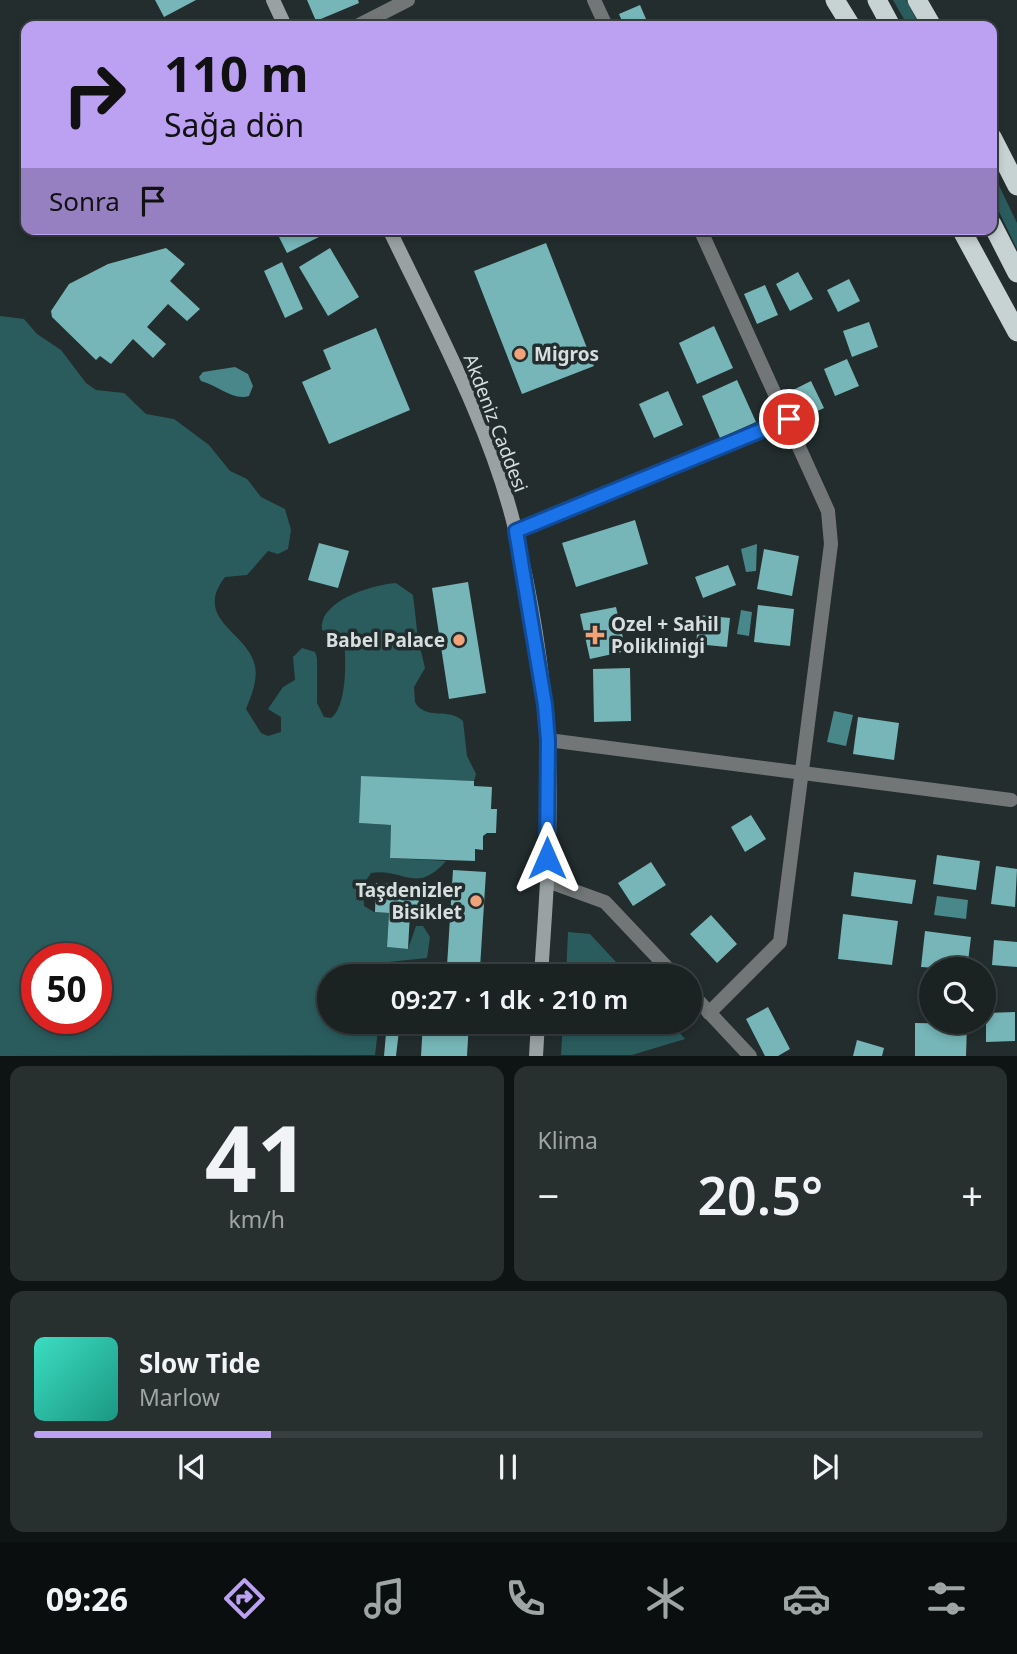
<!DOCTYPE html>
<html lang="tr">
<meta charset="utf-8">
<style>
:root{--surface:#1a2222;--page:#272f2f;--text:#f1f3f6;--muted:#9fa4a5;--line:#383f40;--accent:#bca0f2}
body{margin:0;font-family:"Noto Sans",sans-serif;background:var(--page);color:var(--text);height:100vh;display:flex;flex-direction:column;font-size:26px;white-space:nowrap}
*{box-sizing:border-box;margin:0}
p{font-size:23px;color:var(--muted)}
.icon{flex:none;width:38px;height:38px;fill:none;stroke:currentColor;stroke-width:2;stroke-linecap:round;stroke-linejoin:round}
.map{position:relative;height:1056px;overflow:hidden}
.sheet{display:flex;flex-direction:column;gap:10px;padding:10px;background:#0e1313;flex:1}
.sheet>*{flex:none}
.hud{position:absolute;left:21px;top:21px;width:976px;height:214px;border-radius:14px;box-shadow:0 4px 10px #0003,0 0 0 2px var(--line);background:#bca0f2;color:#111;overflow:hidden}
.buttons{position:absolute;left:919px;top:957px;display:grid;gap:14px}
.buttons a{display:grid;place-items:center;width:77px;height:77px;border-radius:50%;background:var(--surface);box-shadow:0 4px 10px #0003,0 0 0 2px var(--line);font-size:35px}
.speed{position:absolute;left:21px;top:943px;display:flex;gap:14px;font-size:35px;font-weight:700;text-align:center}
.speed>*{display:grid;place-content:center;width:91px;height:91px;border-radius:50%;background:var(--surface);box-shadow:0 4px 10px #0003,0 0 0 2px var(--line);line-height:1}
.speed .limit{border:10px solid #d22;background:#fff;color:#111}
.pin{position:absolute;display:grid;place-items:center;width:60px;height:60px;color:#fff;margin:-30px;border:4px solid #fff;border-radius:50%;box-shadow:0 2px 7px #0007}
.me{position:absolute;width:77px;margin:-38px;rotate:0deg;stroke-linejoin:round;filter:drop-shadow(0 0 5px #0008)}
.turn{display:flex;align-items:center;gap:24px;height:147px;padding:0 28px;font-size:32px}
.turn .icon{width:91px;height:91px;stroke-width:2.5}
.turn b{display:block;font-size:49px;line-height:60px}
.then{display:flex;align-items:center;height:66px;padding:0 28px;background:#0003;gap:14px;font-size:26px}
.big{font-size:52px;font-weight:600;line-height:1.1}
.sheet .card{flex:1;display:flex;flex-direction:column;justify-content:center;gap:10px;min-width:0;padding:0 24px;border-radius:14px;background:var(--page)}
.sheet .dial{align-items:center;gap:0}
.dial b{font-size:91px;line-height:1}
.song{display:flex;align-items:center;gap:21px}
.cover{width:84px;height:84px;border-radius:10px;background:linear-gradient(135deg,hsl(170 70% 55%),hsl(170 70% 35%))}
.played{height:7px;border-radius:4px;background:linear-gradient(90deg,var(--accent) 25%,var(--line) 25%)}
.keys{display:flex;justify-content:space-around;direction:ltr}
.heat{display:flex;justify-content:space-between;align-items:center;font-size:38px;direction:ltr}
.sheet .tiles{flex:1;display:grid;gap:10px;grid-template-columns:1fr 1fr}
.card:last-child{grid-column:span 2}
.trip{position:absolute;left:317px;top:964px;width:385px;height:70px;border-radius:35px;background:var(--surface);box-shadow:0 4px 10px #0003,0 0 0 2px var(--line);font-weight:600;line-height:70px;text-align:center}
.dock{display:flex;height:112px;justify-content:space-around;align-items:center;background:#0a0e0e;color:var(--muted)}
.dock .icon{width:49px;height:49px}
.dock .on{color:var(--accent)}
.dock b{font-size:32px;color:var(--text)}
.map>svg:first-child{display:block}
.green{fill:#2a5c5e;fill-rule:evenodd}
.water{fill:#48878a}
.building{fill:#76b6b8}
.lines{fill:none;stroke-linecap:round;stroke-linejoin:round}
.minor{stroke:#727677;stroke-width:14}
.tertiary{stroke:#727677;stroke-width:14}
.secondary{stroke:#9aa1a2;stroke-width:14}
.trunk{stroke:#c7d2d2;stroke-width:19}
.route-casing{stroke:#114b97;stroke-width:18}
.route{stroke:#1a73e8;stroke-width:12}
.poi-dot{fill:#f0a278;stroke:#232d2d;stroke-width:2.5}
.labels{text-anchor:middle;stroke-width:7;stroke-linejoin:round;paint-order:stroke}
.poi-label{font-size:19px;font-weight:bold;fill:#d7dede;stroke:#232d2d;text-anchor:start}
.street-label{font-size:19px;fill:#d7dede;stroke:#232d2d}
</style>
<div class="map">
<svg width="1017" height="1056" viewBox="0 0 1017 1056">
<rect width="100%" height="100%" fill="#232d2d"/>
<path class="green" d="M893,0H906L920,26H908Z
M992,171L1017,223V249L992,197Z
M0,316L24,319L37,334L61,350L86,383L96,390L124,393L146,414L174,419L209,445L230,471L247,479L261,497L285,509L291,530L288,549L278,554L268,551L247,575L225,577C192,620 248,632 255,666C258,680 251,696 246,709L261,733L268,736L281,732V717L268,709L283,687L295,680L293,657L302,648L315,652L317,658V703L324,717L331,718C347,708 347,655 343,637L322,630C319,600 373,585 396,583L413,595L418,639L425,668L414,687L415,702C425,721 449,707 463,721L467,756L476,774L474,781L361,777L359,823L391,825L390,858L446,861C416,895 404,868 371,873L363,885L364,906L374,912L389,913L387,947L408,949L416,926H423L430,937L427,958L379,963L378,976H329V1022H379L375,1055L0,1056ZM37,959H96V1018H37Z
M568,932L590,934L629,976H566Z
M563,1022H670L685,1039L632,1055H561Z"/>
<path class="water" d="M235,367L248,374L253,386L249,396C233,401 217,385 201,381L199,377L203,372Z
M757,544L756,571L746,572L741,549Z
M741,610L752,612L749,636L737,634Z
M834,711L853,715L846,746L827,742Z
M937,896L968,900L966,919L934,915Z"/>
<path class="building" d="M155,0H196L164,17Z
M307,0H358L359,3L316,21Z
M640,5L649,26H624L619,14Z
M199,19L203,26H185Z
M275,229H315L319,237L287,253Z
M546,243L594,366L522,394L474,271Z
M166,248L185,264L170,281L200,309L187,321L168,304L147,327L166,344L153,358L133,339L111,364L100,356L96,360L52,317L51,311L69,284L108,264Z
M330,248L359,297L328,316L299,267Z
M282,262L303,309L285,318L264,271Z
M798,272L813,299L790,311L776,284Z
M849,279L860,301L838,312L827,290Z
M765,285L778,315L757,324L744,294Z
M869,322L878,347L852,357L843,331Z
M714,326L733,368L697,384L679,343Z
M376,328L410,410L329,444L302,382L331,369L323,350Z
M847,359L859,386L835,396L824,369Z
M737,380L756,422L720,438L702,396Z
M811,381L824,408L803,418L791,391Z
M668,391L683,425L654,438L639,404Z
M635,520L648,564L576,587L562,543Z
M319,543L349,551L338,588L308,580Z
M764,549L799,556L792,596L757,589Z
M728,565L736,585L703,598L695,577Z
M468,582L486,693L449,699L432,588Z
M758,605L794,609L790,646L754,642Z
M616,607L626,651L590,659L580,614Z
M699,615L730,618L727,647L696,644Z
M630,668L631,721L594,722L593,669Z
M858,717L899,723L894,760L853,754Z
M361,776L474,781V786L492,787L491,809H497L496,833H487L483,836V850L475,849V861L390,858L391,825L359,823Z
M751,815L766,839L745,852L731,827Z
M937,855L980,861L976,890L933,884Z
M651,862L666,885L633,906L618,883Z
M996,866L1017,869L1015,907L991,904Z
M453,870L486,872L480,968L447,966Z
M854,872L916,880L912,904L851,896Z
M376,883L420,885L418,913H410L408,949L387,947L389,913L375,912Z
M843,914L898,921L892,965L838,959Z
M711,915L737,944L717,963L690,934Z
M925,931L971,937L967,970L921,967Z
M994,940L1017,942V967L992,965Z
M393,968L405,970L404,976H392Z
M768,1007L790,1049L778,1056H765L746,1019Z
M1015,1012V1041L986,1042V1013Z
M387,1022H400L396,1056H384Z
M423,1022H469L467,1056H421Z
M915,1023L967,1024L966,1056H915Z
M857,1040L884,1048L882,1056H853Z"/>
<g class="lines">
<path class="minor" d="M594,0L606,26
M357,26L408,0
M700,229L828,511L831,544L780,942L709,1013
M516,531L789,419
M548,740L1011,800"/>
<path class="tertiary" d="M547,881L605,902L675,976
M690,992L750,1056"/>
<path class="secondary" d="M273,0L285,26
M389,229C435,325 492,429 516,533C532,599 543,670 548,738C553,817 546,898 541,976
M536,1056L538,1022"/>
<path class="trunk" d="M835,0L851,26
M877,0L891,26
M917,0L932,26
M992,137L1017,186
M992,224L1017,273
M961,229L1017,332"/>
</g>
<g class="lines">
<defs>
<path id="route" d="M547,858L548,740L545,705L516,531L789,419"/>
</defs>
<use href="#route" class="route-casing"/>
<use href="#route" class="route"/>
</g>
<g class="poi-dot">
<circle cx="520" cy="354" r="7"/>
<path d="M591.5 624.5h7v7h7v7h-7v7h-7v-7h-7v-7h7z"/>
<circle cx="459" cy="640" r="7"/>
<circle cx="476" cy="901" r="7"/>
</g>
<g class="labels">
<g class="poi-label">
<text x="534" y="361">Migros</text>
<text x="611" y="631">Ozel + Sahil<tspan x="611" dy="22">Poliklinigi</tspan></text>
<text x="445" y="647" text-anchor="end">Babel Palace</text>
<text x="462" y="897" text-anchor="end">Taşdenizler<tspan x="462" dy="22">Bisiklet</tspan></text>
</g>
<g class="street-label">
<text transform="translate(496 423) rotate(69)" y="7">Akdeniz Caddesi</text>
</g>
</g>
</svg>
<div class="buttons">
<a><svg class="icon" aria-label="search" viewBox="0 0 24 24"><circle cx="10" cy="10" r="6"/><path d="M15 15l6 6"/></svg></a>
</div>
<div class="speed"><div class="limit">50</div></div>
<div class="pin" style="left:789px;top:419px;background:#d93025"><svg class="icon" aria-label="arrive" viewBox="0 0 24 24"><path d="M6 21V4h12l-3 4 3 4H6"/></svg></div>
<svg class="me" style="left:547px;top:858px" viewBox="-20 -20 40 40"><path d="M0-17L14 15 0 8-14 15z" fill="#1a73e8" stroke="#fff" stroke-width="4"/></svg>
<div class="trip">09:27 · 1 dk · 210 m</div>
<div class="hud">
<div class="turn"><svg class="icon" aria-label="right" viewBox="0 0 24 24"><path d="M7 20v-9h11M14 6l5 5-5 5"/></svg><div><b>110 m</b>Sağa dön</div></div>
<div class="then">Sonra<svg class="icon" aria-label="arrive" viewBox="0 0 24 24"><path d="M6 21V4h12l-3 4 3 4H6"/></svg></div>
</div>
</div>
<section class="sheet">
<div class="tiles">
<div class="card dial"><b>41</b><p>km/h</p></div>
<div class="card"><p>Klima</p>
<div class="heat"><a>−</a><b class="big">20.5°</b><a>+</a></div>
</div>
<div class="card">
<div class="song"><i class="cover"></i><div><b>Slow Tide</b><p>Marlow</p></div></div>
<div class="played"></div>
<div class="keys"><svg class="icon" aria-label="previous" viewBox="0 0 24 24"><path d="M18 5L8 12l10 7zM5 5v14"/></svg><svg class="icon" aria-label="pause" viewBox="0 0 24 24"><path d="M8 5v14M16 5v14"/></svg><svg class="icon" aria-label="next" viewBox="0 0 24 24"><path d="M6 5l10 7-10 7zM19 5v14"/></svg></div>
</div>
</div>
</section>
<nav class="dock">
<b>09:26</b>
<svg class="icon on" aria-label="directions" viewBox="0 0 24 24"><path d="M12 3l9 9-9 9-9-9zM9 14v-3h6M13 9l2 2-2 2"/></svg>
<svg class="icon" aria-label="music" viewBox="0 0 24 24"><path d="M9 18V5l10-2v13"/><circle cx="6" cy="18" r="3"/><circle cx="16" cy="16" r="3"/></svg>
<svg class="icon" aria-label="phone" viewBox="0 0 24 24"><path d="M5 4h4l2 5-3 2q2 4 5 5l2-3 5 2v4C11 20 4 13 5 4z"/></svg>
<svg class="icon" aria-label="climate" viewBox="0 0 24 24"><path d="M12 3v18M4 7l16 10M4 17L20 7"/></svg>
<svg class="icon" aria-label="car" viewBox="0 0 24 24"><path d="M5 17H2v-5l4-1 3-4h7l3 4 3 1v5h-3M9 17h6M6 11h13"/><circle cx="7" cy="17" r="2"/><circle cx="17" cy="17" r="2"/></svg>
<svg class="icon" aria-label="filters" viewBox="0 0 24 24"><path d="M4 7h16M4 17h16"/><circle cx="9" cy="7" r="2"/><circle cx="15" cy="17" r="2"/></svg>
</nav>
